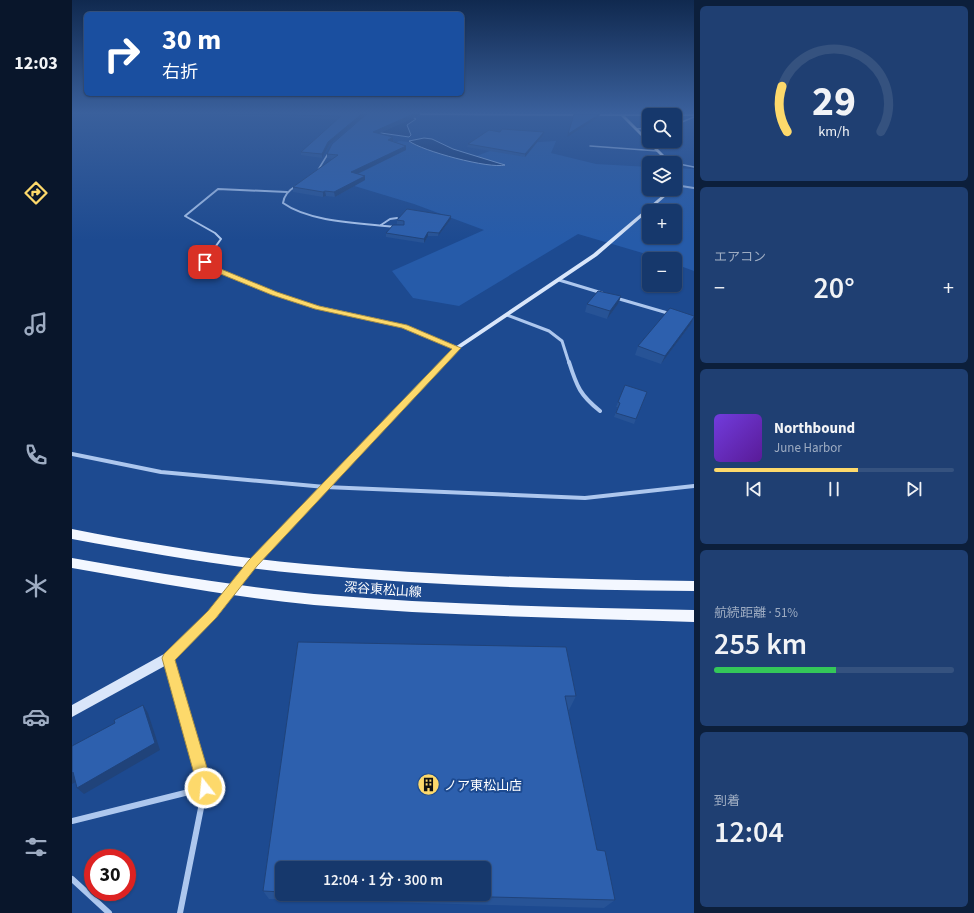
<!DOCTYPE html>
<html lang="ja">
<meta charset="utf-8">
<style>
:root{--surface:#16386c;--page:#1f3f72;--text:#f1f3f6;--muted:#9eacc2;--line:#35527f;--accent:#fdd96b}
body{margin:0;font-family:"Source Sans 3","Noto Sans JP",sans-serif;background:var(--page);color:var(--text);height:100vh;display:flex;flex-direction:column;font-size:15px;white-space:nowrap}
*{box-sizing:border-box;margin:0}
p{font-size:13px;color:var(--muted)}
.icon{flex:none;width:22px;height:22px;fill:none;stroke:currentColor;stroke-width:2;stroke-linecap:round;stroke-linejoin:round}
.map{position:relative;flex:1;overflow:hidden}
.sheet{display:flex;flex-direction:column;gap:6px;padding:6px;background:#0c1f3b;width:280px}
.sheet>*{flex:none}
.guide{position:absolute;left:12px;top:12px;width:380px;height:84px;border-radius:6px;box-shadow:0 1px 3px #0004,0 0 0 1px var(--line);background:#1a4fa0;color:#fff;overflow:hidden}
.controls{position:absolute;left:570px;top:108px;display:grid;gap:8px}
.controls a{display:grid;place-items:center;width:40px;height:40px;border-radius:6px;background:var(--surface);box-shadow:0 1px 3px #0004,0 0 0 1px var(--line);font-size:20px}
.speed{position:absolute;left:12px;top:849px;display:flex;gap:8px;font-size:20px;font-weight:700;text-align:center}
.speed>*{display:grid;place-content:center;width:52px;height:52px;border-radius:50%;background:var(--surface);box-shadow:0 1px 3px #0004,0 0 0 1px var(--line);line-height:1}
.speed .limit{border:6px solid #d22;background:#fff;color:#111}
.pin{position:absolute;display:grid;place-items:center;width:34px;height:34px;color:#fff;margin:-17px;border-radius:8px;box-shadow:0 2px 6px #0006}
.me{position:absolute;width:44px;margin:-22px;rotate:344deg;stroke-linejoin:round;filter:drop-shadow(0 0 3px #0008)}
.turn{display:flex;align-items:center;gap:14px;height:84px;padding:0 12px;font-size:18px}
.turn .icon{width:52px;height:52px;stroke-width:2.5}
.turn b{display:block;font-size:28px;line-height:34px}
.big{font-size:30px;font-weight:600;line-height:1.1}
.sheet .tile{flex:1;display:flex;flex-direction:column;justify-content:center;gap:6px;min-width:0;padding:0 14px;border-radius:6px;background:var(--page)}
.sheet .dial{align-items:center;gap:0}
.dial svg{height:104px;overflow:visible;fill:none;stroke:var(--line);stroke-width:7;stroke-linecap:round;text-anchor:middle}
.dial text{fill:var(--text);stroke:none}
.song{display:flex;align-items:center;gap:12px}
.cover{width:48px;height:48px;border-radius:6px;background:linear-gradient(135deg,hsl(260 70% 55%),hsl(270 70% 35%))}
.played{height:4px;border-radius:2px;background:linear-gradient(90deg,var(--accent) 60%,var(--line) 60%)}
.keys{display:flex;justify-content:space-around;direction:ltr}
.heat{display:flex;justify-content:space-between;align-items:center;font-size:22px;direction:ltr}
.charge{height:6px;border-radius:3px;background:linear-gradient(90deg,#34c759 51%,var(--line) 0)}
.trip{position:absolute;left:203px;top:861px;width:216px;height:40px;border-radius:6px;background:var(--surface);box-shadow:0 1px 3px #0004,0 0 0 1px var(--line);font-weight:600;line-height:40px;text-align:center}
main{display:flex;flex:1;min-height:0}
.menu{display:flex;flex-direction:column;width:72px;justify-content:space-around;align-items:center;background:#09162b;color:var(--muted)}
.menu .icon{width:28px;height:28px}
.menu .current{color:var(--accent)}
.menu b{font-size:18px;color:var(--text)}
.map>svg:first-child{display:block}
.green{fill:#265ba9;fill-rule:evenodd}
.water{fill:#14366e;stroke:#a0c1ef}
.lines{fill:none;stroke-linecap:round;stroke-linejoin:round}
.street-far5{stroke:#adc7ee;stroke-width:1.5}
.street-far4{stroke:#adc7ee;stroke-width:2}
.street-far3{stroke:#adc7ee;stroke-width:3}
.street-far2{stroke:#adc7ee;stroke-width:4}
.street-far1{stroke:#adc7ee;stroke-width:5}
.street{stroke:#adc7ee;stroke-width:6}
.secondary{fill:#d9e6fa;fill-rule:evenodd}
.primary{fill:#f3f7ff;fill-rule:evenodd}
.wall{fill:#275396;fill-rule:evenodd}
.shaded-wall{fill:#20437a}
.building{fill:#2d60ae;stroke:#20437a}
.route{fill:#fdd96b;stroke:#a48d46}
.labels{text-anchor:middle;stroke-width:4;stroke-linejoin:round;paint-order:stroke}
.near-street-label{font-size:13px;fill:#fff;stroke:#1d4a90}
.near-poi-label{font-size:13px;fill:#fff;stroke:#1d4a90;text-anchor:start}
</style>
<main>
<nav class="menu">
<b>12:03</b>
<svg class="icon current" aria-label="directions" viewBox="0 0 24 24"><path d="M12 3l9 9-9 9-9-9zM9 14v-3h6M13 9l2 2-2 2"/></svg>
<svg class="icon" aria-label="music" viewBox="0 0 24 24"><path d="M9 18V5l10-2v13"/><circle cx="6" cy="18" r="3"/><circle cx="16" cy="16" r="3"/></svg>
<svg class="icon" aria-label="phone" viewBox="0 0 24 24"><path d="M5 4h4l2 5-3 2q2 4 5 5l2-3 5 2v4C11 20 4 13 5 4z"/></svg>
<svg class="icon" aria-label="climate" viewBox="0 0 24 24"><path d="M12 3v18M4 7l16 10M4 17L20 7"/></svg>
<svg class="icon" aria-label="car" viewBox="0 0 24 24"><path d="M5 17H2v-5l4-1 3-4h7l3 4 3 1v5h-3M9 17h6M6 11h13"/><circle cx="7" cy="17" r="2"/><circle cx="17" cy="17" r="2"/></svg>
<svg class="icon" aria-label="filters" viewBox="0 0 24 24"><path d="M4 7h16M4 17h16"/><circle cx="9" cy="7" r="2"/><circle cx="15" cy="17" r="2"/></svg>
</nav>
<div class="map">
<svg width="622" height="913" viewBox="0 0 622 913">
<rect width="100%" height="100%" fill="#1d4a90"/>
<path class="green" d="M327,141L358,144L396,159L437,144L484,141L479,153L524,164L577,167V189H603V168L622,169V271L603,264V259H591L506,234L387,306L341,298L320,271L412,230L342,204L256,178ZM577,211H603V237H577Z"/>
<path class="water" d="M340,117L344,119L335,125L339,135L337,137L288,130Z
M352,138L360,139L381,149L433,165C417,169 350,151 337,141Z"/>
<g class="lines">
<path class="street-far5" d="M537,112L541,115
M603,125L622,117
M564,129L577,128
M518,146L586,151
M597,162L622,167
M246,170L262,144"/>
<path class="street-far4" d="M603,185L622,188
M224,186C217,190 212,195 211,203C239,223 291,223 325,227
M309,225L318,219L325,218
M136,257L149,239L143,233L113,216L146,189L215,192"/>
<path class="street-far3" d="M137,256L133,262L136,266L203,294L245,307L332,326L385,348
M487,280L530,293
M544,298L599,314
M435,315L477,331L490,341L497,363"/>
<path class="street-far2" d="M497,362C505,387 508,395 528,411
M0,454L89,472L253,487L513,498L622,486"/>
<path class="street-far1" d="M96,659L102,681"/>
<path class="street" d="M102,680L133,788L108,913
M0,821L133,788
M0,879L37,913"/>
<path class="secondary" d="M337,113L577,114L579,115L577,116H553L600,163H596L549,116L338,115Z
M603,114H622V116H603L601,115Z
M603,171L605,172V183L603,184Z
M598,189H602L525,256L387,349L184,566L144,618L100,662L0,717V705L92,654L136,612L178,560L383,347L521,254Z"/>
<path class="primary" d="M0,529C77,544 155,557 233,564C362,576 492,579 622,581V591C492,590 362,586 233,574C155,567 77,553 0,539Z
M0,558C80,572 161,586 242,594C369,605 495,607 622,610V622C495,618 369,616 242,605C161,597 80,582 0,568Z"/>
</g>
<path class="wall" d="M156,112H293V115L257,145L250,158L229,155V152L266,119L155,116V114Z
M348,115L307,133L321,137V141L334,146V150L286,174L293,176V180L263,197L254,196L251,197L221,192V187L261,159L255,158V154Z
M471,135L453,157L395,147L396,144Z
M379,219L366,236H356L352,243L314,237V233L330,225L325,224V220Z
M549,296L546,304L535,319L513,312L515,304Z
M622,316V317L619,324L589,364L563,355L566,346Z
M575,392L562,424L542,417L546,407H544L546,402Z
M226,642L504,696L497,710H496L525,850L543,900L532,908L197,899L191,891ZM210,868L412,894H210Z"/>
<path class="shaded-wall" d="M292,112H293V115L257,145L250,158V154L256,142Z
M346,112H348V115L301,136V132Z
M528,114L527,117L495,137L496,134Z
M472,132L471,135L453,157V154Z
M321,137V141L316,144V140Z
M334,146V150L279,177V172Z
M293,176V180L263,197L262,192Z
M253,191L254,196L251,197V192Z
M379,216V219L366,236L367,233Z
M356,232V236L352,243V239Z
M549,296L546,304L535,319L538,311Z
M622,317L619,324L589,364L593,356Z
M71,705L76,713L88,750L12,794L5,788Z
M1,772L9,779L0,784V773Z"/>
<path class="building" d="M156,112H292L256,142L250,154L229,152L269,116L155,114Z
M297,112H346L301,132L321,137L316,140L334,146L279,172L293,176L262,192L253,191L251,192L221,187L266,155L255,154L260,144Z
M502,114H528L496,134Z
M430,129L472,132L453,154L396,144L417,130L428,132Z
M335,209L379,216L367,233L356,232L352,239L314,233L321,225H332V221L325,220Z
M526,291L549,296L538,311L515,304Z
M598,308L622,316V317L593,356L566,346Z
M553,385L575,392L564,419L544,413L548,403L546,402Z
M226,642L494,647L504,696H493L525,850L533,851L543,900L295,894H412V868H210V892L191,891Z
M71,705L83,743L5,788L1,772L0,773V746L43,723L42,720Z"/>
<linearGradient id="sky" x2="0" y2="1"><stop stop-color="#10294f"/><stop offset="0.47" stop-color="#3a609c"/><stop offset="1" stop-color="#3a609c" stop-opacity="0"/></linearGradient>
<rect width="622" height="240" fill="url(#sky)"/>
<path class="route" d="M133,260L139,265L205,292L247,306L335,325L389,348L185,566L144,618L103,660L141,788L138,793L133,795L128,793L126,788L90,658L92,654L136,611L177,560L380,349L330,328L243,309L200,295L134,268L130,262Z"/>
<defs>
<symbol id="building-disc" viewBox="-11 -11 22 22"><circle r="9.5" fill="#fdd96b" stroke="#1d4a90"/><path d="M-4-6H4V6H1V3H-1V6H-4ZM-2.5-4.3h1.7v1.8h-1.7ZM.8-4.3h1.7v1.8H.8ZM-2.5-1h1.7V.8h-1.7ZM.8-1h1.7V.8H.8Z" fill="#111"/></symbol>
</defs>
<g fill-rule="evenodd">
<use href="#building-disc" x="344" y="772" width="25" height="25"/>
</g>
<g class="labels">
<g class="near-street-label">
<text transform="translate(311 589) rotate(4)" y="5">深谷東松山線</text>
</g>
<g class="near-poi-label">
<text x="372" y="790">ノア東松山店</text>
</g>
</g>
</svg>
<div class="controls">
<a><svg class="icon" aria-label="search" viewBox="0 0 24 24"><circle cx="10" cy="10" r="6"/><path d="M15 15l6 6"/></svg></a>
<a><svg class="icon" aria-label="layers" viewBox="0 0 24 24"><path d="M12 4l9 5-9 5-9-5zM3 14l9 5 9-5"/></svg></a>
<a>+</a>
<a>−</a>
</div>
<div class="speed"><div class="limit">30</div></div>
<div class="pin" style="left:133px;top:262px;background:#d93025"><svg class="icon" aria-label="arrive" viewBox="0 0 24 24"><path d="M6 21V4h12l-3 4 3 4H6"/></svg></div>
<svg class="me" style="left:133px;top:788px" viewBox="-20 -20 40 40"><circle r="17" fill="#fdd96b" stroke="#fff" stroke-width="3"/><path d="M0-11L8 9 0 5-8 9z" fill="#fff"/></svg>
<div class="trip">12:04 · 1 分 · 300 m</div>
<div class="guide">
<div class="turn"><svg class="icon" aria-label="right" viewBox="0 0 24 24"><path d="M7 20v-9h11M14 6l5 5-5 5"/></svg><div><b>30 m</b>右折</div></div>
</div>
</div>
<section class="sheet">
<div class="tile dial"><svg viewBox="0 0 100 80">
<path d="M14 69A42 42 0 1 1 86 69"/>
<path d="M14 69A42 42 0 0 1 10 34" stroke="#fdd96b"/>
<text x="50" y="56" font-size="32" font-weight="700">29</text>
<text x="50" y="72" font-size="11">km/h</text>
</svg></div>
<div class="tile"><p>エアコン</p>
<div class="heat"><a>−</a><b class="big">20°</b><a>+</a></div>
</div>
<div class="tile">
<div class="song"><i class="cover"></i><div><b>Northbound</b><p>June Harbor</p></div></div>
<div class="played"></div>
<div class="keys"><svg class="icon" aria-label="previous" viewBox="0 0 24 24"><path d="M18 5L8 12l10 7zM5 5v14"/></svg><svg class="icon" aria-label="pause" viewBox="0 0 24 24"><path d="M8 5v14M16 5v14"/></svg><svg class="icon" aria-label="next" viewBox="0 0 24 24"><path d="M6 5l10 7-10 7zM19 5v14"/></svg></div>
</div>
<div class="tile"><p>航続距離 · 51%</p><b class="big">255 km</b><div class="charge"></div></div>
<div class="tile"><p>到着</p><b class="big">12:04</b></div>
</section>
</main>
